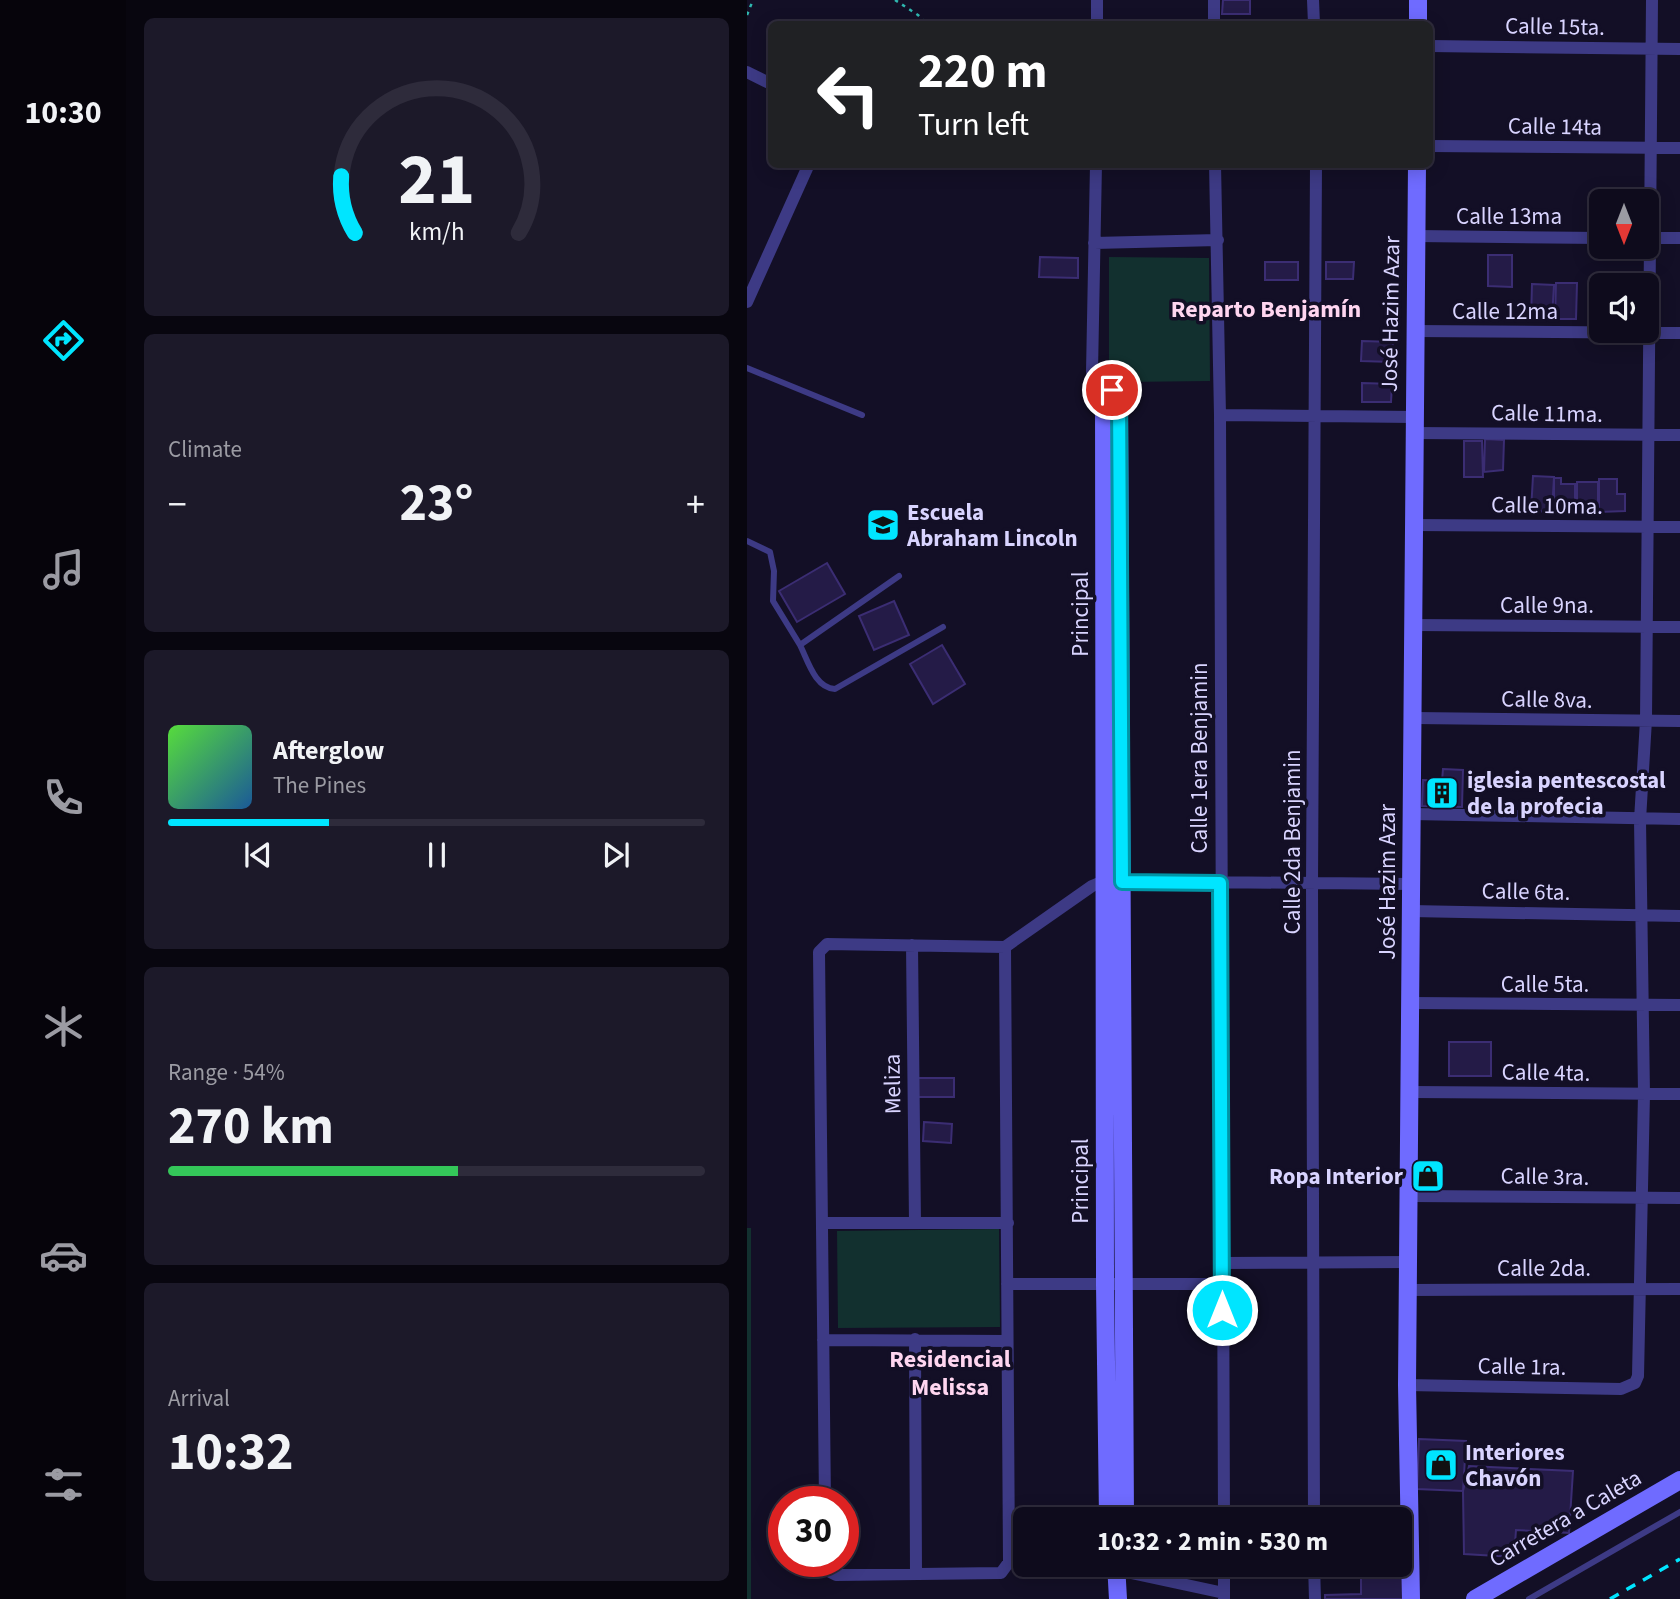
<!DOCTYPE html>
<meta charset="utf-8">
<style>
:root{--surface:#0e0b1c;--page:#1c1929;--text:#f1f3f6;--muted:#9b9ba3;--line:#2e2b3b;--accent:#00e5ff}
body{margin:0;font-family:"Source Sans 3",sans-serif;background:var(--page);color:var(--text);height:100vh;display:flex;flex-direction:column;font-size:26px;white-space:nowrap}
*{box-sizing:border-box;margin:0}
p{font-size:23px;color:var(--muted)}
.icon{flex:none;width:38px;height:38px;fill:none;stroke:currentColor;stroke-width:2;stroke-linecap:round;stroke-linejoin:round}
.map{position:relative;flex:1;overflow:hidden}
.panel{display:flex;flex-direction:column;gap:18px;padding:18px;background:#08060f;width:621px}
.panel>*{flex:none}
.top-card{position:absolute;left:21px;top:21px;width:665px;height:147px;border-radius:10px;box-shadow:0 4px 18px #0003,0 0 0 2px var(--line);background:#202124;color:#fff;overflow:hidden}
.needle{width:46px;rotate:180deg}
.tools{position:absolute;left:842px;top:189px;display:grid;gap:14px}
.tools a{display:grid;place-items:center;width:70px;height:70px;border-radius:10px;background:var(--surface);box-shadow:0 4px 18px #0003,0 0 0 2px var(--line);font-size:35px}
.speed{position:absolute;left:21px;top:1486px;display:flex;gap:14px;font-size:35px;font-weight:700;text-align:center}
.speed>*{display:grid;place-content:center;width:91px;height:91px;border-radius:50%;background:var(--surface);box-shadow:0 4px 18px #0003,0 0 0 2px var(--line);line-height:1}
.speed .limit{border:10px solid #d22;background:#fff;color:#111}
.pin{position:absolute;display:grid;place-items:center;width:60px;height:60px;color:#fff;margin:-30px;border:4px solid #fff;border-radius:50%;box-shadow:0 2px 7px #0007}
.me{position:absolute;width:77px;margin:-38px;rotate:0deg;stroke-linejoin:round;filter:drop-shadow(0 0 5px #0008)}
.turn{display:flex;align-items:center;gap:24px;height:147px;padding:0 35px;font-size:32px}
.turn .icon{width:91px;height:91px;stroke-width:2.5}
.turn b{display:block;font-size:49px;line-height:60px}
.big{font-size:52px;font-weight:700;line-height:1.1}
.panel .widget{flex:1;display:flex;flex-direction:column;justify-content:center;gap:10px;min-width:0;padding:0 24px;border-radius:10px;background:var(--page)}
.panel .dial{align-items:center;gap:0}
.dial svg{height:182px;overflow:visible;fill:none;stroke:var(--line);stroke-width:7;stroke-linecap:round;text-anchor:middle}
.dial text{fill:var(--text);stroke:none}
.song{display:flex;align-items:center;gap:21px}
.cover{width:84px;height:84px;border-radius:10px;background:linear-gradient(135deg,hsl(110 70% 55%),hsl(210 70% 35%))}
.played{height:7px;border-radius:4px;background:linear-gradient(90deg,var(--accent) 30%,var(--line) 30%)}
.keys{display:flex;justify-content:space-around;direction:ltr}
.heat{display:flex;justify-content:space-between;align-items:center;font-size:38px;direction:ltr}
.charge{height:10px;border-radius:5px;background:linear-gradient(90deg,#34c759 54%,var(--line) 0)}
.trip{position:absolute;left:266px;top:1507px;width:399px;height:70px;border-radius:10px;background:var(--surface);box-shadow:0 4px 18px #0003,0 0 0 2px var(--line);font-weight:700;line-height:70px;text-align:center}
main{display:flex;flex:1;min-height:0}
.dock{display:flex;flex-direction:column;width:126px;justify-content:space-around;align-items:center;background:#06040b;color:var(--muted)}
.dock .icon{width:49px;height:49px}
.dock .selected{color:var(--accent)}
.dock b{font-size:32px;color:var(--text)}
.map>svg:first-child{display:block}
.green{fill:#12302f}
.building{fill:#241b47;stroke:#3b2d73;stroke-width:2}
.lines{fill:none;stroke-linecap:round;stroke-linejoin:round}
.path{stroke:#2fb8b0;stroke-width:2.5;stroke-dasharray:3.5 5;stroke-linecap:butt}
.lane{stroke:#3d3a85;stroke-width:6}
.street{stroke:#3d3a85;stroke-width:12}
.secondary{stroke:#6f6bff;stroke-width:18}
.rail{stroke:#00e5ff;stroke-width:3.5;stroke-dasharray:10 9;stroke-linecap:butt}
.route-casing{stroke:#0095a6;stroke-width:18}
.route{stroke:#00e5ff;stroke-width:12}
.labels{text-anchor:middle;stroke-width:7;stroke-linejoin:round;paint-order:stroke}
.street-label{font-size:23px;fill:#d9d4ff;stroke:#130f26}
.poi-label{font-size:23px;font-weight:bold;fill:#d9d4ff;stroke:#130f26;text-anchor:start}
.neighbourhood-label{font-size:24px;font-weight:bold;fill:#ffd6f0;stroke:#130f26}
</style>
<main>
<nav class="dock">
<b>10:30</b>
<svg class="icon selected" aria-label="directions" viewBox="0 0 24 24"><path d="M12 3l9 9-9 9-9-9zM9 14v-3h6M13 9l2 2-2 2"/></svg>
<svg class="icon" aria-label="music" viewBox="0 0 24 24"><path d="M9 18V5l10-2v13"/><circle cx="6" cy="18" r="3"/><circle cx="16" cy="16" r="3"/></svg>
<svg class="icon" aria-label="phone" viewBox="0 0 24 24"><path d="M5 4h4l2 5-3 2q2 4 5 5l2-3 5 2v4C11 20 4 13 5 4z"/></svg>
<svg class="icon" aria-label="climate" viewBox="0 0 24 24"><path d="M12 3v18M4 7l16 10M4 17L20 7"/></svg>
<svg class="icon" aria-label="car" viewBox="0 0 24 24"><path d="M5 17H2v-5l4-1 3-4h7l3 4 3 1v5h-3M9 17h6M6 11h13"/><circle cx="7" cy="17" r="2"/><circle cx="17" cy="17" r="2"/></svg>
<svg class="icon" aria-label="filters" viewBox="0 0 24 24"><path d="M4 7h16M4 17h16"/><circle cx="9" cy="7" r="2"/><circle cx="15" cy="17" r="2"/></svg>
</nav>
<section class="panel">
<div class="widget dial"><svg viewBox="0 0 100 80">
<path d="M14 69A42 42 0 1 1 86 69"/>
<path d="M14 69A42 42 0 0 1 8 44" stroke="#00e5ff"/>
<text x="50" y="56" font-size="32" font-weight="700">21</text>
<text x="50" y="72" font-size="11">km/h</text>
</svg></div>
<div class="widget"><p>Climate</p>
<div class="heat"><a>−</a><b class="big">23°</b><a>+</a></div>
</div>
<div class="widget">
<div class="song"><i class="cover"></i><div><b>Afterglow</b><p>The Pines</p></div></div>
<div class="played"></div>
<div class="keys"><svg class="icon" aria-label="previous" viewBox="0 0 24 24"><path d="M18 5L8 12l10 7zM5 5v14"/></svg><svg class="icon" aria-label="pause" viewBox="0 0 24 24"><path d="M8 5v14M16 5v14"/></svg><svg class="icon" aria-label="next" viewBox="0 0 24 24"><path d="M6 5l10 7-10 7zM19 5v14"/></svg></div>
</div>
<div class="widget"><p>Range · 54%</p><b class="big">270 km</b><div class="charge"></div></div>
<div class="widget"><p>Arrival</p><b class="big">10:32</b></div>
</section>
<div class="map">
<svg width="933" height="1599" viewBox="0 0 933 1599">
<rect width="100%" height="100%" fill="#130f26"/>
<path class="green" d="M362,257L462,258L463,381L377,382L362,367Z
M0,1228H4V1599H0Z
M252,1229L253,1327L91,1328L90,1231Z"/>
<path class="building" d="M476,0H503V14H475Z
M741,255H765V287L741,286Z
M293,257L331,258V278L292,277Z
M518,262H551V280H518Z
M579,262H607L606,279H579Z
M809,283H830L829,319H808Z
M785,284L807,285L805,318L784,320Z
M615,341L646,342L645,362L614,361Z
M615,383L645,384L644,402H615Z
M738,439L757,440L756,470L737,472Z
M717,441H735L736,477H717Z
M786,476L807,477L805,512L784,511Z
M807,478H814V484H828V512H807Z
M852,479H870V494H878V511L852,512Z
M830,482H851V509H830Z
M80,563L98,594L50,622L32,591Z
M147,601L162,635L127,650L112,616Z
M195,645L218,684L186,704L163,664Z
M696,769L716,770L715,807L675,806L676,780L695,781Z
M702,1042H744V1076H702Z
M171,1078H207V1097H171Z
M177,1122L205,1124L204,1143L176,1141Z
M672,1439L719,1441L716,1491L670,1489Z
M722,1466L826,1471L822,1533L769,1530L767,1557L717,1554L716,1491Z
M653,1551H655L656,1599H578V1595L614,1594V1564H653Z"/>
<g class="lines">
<path class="path" d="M148,0L171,15L180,24
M0,15L6,0"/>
<path class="lane" d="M0,368L115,415
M0,541L23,552L27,571L26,601L53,645L152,576
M53,645C61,661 68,688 88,689L196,627
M782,1599L933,1512"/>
<path class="street" d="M467,0V24
M566,0L567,24
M350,24V0
M682,46L933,49
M0,72L24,84
M682,146L933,148
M349,164L345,372L357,387
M468,164L473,415L477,1519
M669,236L854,238
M900,238H933
M347,243L471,240
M0,302L62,164
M667,331L933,333
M473,415L667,417
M666,433L933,435
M666,525L933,527
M666,625L933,627
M667,718L933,721
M665,814L933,819
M664,911L933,916
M165,945L168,1223
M664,1003L933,1005
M665,1092L933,1094
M663,1196L933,1198
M75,1223H261
M476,1263L663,1262
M260,1284H475
M661,1290L933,1289
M168,1339L169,1574
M76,1340L260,1341
M660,1385L874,1389L888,1383L891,1376L897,1094L893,820L899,720L905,0
M78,1502L72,952L80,944L258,947L345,886L357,881L664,884
M567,1519L565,883L569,164
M79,1561L83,1572L89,1575L254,1573L262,1562L258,947
M477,1564V1599
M567,1564L568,1599
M370,1570L477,1593"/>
<path class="secondary" d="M671,24V0
M361,1519L358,1284L357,387L372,399L378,1519
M369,1564L371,1599
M664,1599L660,1385L670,164
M728,1599L933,1480"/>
<path class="rail" d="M863,1599L933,1559"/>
</g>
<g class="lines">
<defs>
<path id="route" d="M365,390L372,398L375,882L473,883L475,1310"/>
</defs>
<use href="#route" class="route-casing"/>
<use href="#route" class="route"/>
</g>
<defs>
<symbol id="school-square" viewBox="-11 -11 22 22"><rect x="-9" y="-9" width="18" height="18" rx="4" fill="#00e5ff" stroke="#130f26"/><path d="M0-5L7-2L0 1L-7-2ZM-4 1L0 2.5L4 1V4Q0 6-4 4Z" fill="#111"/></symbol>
<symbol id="building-square" viewBox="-11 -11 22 22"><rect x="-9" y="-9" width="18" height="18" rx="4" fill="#00e5ff" stroke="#130f26"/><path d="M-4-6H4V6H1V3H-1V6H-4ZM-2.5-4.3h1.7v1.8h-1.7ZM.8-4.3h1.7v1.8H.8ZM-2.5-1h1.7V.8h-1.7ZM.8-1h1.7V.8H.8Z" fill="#111"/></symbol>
<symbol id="shop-square" viewBox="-11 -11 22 22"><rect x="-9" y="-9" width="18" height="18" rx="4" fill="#00e5ff" stroke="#130f26"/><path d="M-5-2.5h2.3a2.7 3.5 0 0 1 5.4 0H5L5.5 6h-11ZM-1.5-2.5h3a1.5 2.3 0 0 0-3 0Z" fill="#111"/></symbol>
</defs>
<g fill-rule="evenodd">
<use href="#school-square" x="117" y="506" width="38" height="38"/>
<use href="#building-square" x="676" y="774" width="38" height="38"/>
<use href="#shop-square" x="662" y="1157" width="38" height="38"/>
<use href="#shop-square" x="675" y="1446" width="38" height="38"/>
</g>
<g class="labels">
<g class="street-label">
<text transform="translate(808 26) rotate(1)" y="8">Calle 15ta.</text>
<text transform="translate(808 126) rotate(1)" y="8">Calle 14ta</text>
<text x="762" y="224">Calle 13ma</text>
<text x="758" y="319">Calle 12ma</text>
<text transform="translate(643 314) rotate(-89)" y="8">José Hazim Azar</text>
<text transform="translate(800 413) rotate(1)" y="8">Calle 11ma.</text>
<text transform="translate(800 505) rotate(1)" y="8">Calle 10ma.</text>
<text x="800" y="613">Calle 9na.</text>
<text transform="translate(333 614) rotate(-90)" y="8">Principal</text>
<text transform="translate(800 699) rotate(1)" y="8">Calle 8va.</text>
<text transform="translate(452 758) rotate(-90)" y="8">Calle 1era Benjamin</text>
<text transform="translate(545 842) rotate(-90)" y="8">Calle 2da Benjamin</text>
<text transform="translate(640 882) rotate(-90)" y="8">José Hazim Azar</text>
<text transform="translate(779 891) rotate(1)" y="8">Calle 6ta.</text>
<text x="798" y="992">Calle 5ta.</text>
<text transform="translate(799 1072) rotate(1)" y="8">Calle 4ta.</text>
<text transform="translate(145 1084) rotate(-91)" y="8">Meliza</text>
<text transform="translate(798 1176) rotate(1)" y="8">Calle 3ra.</text>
<text transform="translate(333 1181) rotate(-90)" y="8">Principal</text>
<text x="797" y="1276">Calle 2da.</text>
<text transform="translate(775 1366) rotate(1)" y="8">Calle 1ra.</text>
<text transform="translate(818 1518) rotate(-30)" y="8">Carretera a Caleta</text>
</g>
<g class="poi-label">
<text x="160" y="520">Escuela<tspan x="160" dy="26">Abraham Lincoln</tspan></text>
<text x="720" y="788">iglesia pentescostal<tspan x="720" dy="26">de la profecia</tspan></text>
<text x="656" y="1184" text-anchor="end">Ropa Interior</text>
<text x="718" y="1460">Interiores<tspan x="718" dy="26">Chavón</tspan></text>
</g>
<g class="neighbourhood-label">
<text x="519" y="317">Reparto Benjamín</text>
<text x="203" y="1367">Residencial<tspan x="203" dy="28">Melissa</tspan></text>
</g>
</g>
</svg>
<div class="tools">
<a><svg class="needle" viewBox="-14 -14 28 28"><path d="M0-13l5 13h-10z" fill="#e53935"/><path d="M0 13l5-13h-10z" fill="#9b9ba3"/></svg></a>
<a><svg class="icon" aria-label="sound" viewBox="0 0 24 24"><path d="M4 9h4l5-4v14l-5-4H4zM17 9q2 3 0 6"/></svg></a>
</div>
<div class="speed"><div class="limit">30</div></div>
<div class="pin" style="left:365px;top:390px;background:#d93025"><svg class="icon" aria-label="arrive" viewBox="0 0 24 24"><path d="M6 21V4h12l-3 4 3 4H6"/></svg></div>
<svg class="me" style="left:475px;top:1310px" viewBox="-20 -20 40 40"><circle r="17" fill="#00e5ff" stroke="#fff" stroke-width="3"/><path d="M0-11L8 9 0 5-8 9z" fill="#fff"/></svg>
<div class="trip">10:32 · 2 min · 530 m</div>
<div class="top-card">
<div class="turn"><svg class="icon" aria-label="left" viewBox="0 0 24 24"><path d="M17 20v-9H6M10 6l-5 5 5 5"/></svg><div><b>220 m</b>Turn left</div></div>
</div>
</div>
</main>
